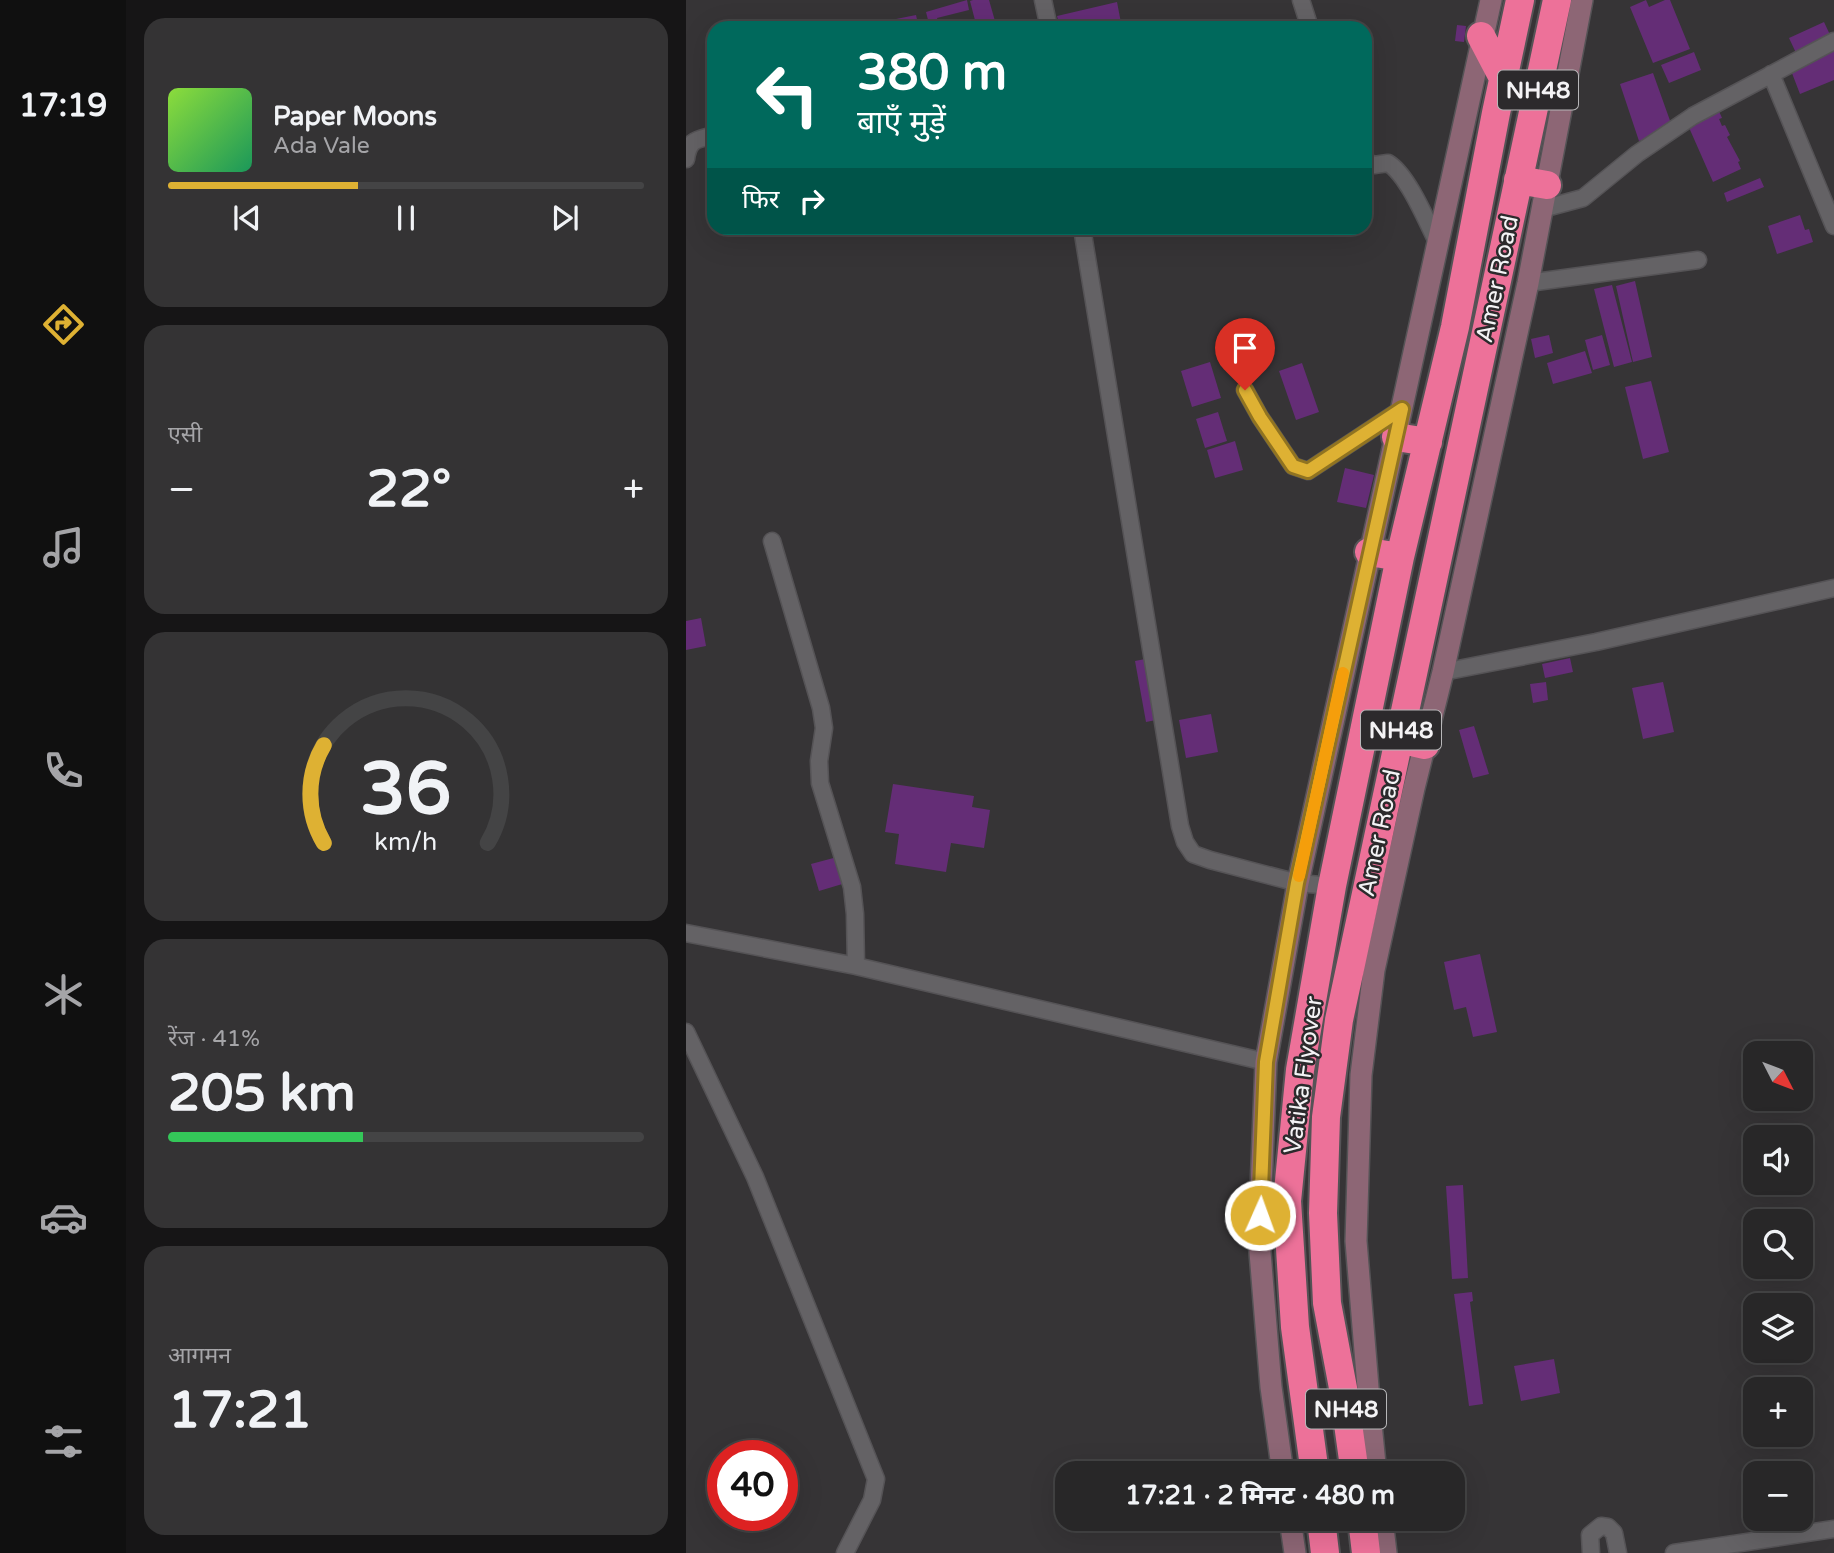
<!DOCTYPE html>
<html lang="hi">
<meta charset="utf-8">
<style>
:root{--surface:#282728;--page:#343334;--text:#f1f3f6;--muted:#a5a5a8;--line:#444445;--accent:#deb133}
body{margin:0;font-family:"Varela Round","Noto Sans Devanagari",sans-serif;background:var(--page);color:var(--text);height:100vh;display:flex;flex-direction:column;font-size:26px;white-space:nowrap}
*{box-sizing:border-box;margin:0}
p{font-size:23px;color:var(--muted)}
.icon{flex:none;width:38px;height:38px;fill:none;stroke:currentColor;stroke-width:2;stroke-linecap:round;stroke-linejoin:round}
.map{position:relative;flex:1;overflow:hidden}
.drawer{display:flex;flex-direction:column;gap:18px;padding:18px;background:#161516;width:560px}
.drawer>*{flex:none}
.top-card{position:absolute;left:21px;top:21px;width:665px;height:214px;border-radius:21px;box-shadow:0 7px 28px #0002,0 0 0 2px var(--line);background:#00695c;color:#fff;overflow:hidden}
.needle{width:46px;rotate:132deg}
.buttons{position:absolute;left:1057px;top:1041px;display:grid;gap:14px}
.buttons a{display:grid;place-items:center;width:70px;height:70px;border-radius:14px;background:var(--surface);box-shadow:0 7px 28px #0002,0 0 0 2px var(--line);font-size:35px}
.speed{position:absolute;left:21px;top:1440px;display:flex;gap:14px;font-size:35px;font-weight:700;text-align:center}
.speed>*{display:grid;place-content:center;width:91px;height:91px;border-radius:50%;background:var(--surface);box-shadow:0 7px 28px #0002,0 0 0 2px var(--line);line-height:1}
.speed .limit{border:10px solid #d22;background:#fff;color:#111}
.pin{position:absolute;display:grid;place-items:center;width:60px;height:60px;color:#fff;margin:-72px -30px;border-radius:50% 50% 50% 0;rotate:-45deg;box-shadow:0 0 7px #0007}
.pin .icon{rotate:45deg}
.me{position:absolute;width:77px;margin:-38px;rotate:2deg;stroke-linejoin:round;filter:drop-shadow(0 0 5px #0008)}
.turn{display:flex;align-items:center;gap:24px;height:147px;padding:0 35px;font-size:32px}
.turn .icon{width:91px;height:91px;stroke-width:2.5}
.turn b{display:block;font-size:49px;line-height:60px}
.then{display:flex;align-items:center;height:66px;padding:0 35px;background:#0003;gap:14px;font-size:26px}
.big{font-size:52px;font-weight:700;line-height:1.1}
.drawer .tile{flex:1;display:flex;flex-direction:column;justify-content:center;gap:10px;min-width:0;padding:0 24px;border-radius:21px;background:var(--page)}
.drawer .dial{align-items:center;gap:0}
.dial svg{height:182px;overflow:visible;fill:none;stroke:var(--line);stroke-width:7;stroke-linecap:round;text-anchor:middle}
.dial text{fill:var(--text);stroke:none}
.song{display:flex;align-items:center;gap:21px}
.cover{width:84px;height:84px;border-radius:10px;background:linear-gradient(135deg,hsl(90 70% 55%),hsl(150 70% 35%))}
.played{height:7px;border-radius:4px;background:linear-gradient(90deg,var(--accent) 40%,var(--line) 40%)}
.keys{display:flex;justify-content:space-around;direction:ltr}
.heat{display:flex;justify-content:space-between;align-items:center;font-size:38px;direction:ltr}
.charge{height:10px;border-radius:5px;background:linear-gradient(90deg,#34c759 41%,var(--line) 0)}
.trip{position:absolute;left:369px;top:1461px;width:410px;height:70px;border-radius:21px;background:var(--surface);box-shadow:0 7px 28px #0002,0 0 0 2px var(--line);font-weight:700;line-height:70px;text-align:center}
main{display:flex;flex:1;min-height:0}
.tabs{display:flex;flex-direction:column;width:126px;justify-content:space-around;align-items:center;background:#101010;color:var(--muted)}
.tabs .icon{width:49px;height:49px}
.tabs .on{color:var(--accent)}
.tabs b{font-size:32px;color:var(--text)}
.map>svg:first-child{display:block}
.building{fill:#642d76}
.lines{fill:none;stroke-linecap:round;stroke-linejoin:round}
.street-casing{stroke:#555356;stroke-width:19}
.secondary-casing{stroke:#555356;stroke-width:24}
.highway-casing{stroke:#555356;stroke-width:32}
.street{stroke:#646265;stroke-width:16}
.secondary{stroke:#8d6675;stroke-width:21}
.highway{stroke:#ed7199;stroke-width:28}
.route-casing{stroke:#907321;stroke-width:18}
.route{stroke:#deb133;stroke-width:12}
.slow{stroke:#f59e0b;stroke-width:12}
.labels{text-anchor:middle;stroke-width:5;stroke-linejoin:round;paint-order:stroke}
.shield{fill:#2c2a2c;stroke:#b8b7b9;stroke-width:2}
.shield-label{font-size:23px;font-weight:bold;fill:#f4f3f5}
.street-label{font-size:24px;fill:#f4f3f5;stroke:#2c2a2c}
</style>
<main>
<nav class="tabs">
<b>17:19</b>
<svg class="icon on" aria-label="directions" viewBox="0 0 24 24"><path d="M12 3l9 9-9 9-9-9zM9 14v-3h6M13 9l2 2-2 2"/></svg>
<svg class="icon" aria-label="music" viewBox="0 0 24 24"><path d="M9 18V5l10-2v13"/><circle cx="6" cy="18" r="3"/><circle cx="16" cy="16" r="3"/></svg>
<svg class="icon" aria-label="phone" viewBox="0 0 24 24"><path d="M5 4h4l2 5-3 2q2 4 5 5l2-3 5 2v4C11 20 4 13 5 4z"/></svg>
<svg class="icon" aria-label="climate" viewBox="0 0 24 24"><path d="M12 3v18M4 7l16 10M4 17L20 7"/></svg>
<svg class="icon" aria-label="car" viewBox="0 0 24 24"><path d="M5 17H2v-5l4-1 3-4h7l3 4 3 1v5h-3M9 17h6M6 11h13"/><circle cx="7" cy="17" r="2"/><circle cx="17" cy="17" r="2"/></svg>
<svg class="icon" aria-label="filters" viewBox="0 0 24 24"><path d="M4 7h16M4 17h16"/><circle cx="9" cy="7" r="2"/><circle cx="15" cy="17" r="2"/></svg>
</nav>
<section class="drawer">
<div class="tile">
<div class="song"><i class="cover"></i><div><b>Paper Moons</b><p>Ada Vale</p></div></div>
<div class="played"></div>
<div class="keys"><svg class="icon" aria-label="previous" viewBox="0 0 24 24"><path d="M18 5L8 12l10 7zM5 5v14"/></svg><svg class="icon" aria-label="pause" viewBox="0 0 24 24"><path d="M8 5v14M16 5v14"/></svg><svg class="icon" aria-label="next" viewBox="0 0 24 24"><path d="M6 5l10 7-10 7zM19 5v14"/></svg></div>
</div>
<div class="tile"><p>एसी</p>
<div class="heat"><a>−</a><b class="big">22°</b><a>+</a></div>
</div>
<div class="tile dial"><svg viewBox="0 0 100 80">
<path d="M14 69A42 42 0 1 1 86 69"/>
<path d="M14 69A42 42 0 0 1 14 26" stroke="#deb133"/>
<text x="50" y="56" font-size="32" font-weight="700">36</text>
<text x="50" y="72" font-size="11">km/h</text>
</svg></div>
<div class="tile"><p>रेंज · 41%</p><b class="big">205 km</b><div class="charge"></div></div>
<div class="tile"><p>आगमन</p><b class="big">17:21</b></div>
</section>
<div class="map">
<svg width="1148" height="1553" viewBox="0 0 1148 1553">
<rect width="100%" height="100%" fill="#363436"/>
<path class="building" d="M281,0L283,10L251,18L254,28H244L240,12Z
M287,0H303L311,28H291L284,1Z
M960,0L963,7L979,0H984L1004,49L967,63L944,7Z
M431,2L436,28H374L371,16Z
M230,15L232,24L212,28H201L200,21Z
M1138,22L1146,39L1111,55L1103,38Z
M771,25L780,26L778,42L769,41Z
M1148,51V80L1114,94L1104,68Z
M1008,52L1015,70L983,83L975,65Z
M967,73L987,129L953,141L934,84Z
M1032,109L1036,118L1033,119L1036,126L1039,125L1044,135L1041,137L1054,161L1052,162L1055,169L1027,182L1001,123Z
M1074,178L1078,187L1041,202L1038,193Z
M1114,215L1119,230L1123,229L1127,242L1091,254L1082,226Z
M949,281L966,357L947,362L930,286Z
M926,285L946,362L928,367L908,289Z
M863,335L867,353L849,358L845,339Z
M916,335L924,365L907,370L899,340Z
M899,351L906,373L867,384L861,363Z
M524,362L535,398L506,407L495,371Z
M616,363L633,412L610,420L593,371Z
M965,381L983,452L957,459L939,387Z
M532,412L541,441L519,448L510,419Z
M549,441L557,470L529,478L521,450Z
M659,468L688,475L680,508L651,502Z
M15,618L20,646L0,650V621Z
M464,658L475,719L460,722L449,661Z
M884,658L887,672L859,678L856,664Z
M860,682L862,700L847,703L844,684Z
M977,682L988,732L957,739L946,688Z
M525,714L532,752L500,758L493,720Z
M788,726L803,774L787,778L773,730Z
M207,784L288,796L286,807L304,810L298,848L265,843L260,872L209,864L213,834L199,832Z
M155,856L163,882L133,891L125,864Z
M794,954L811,1032L787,1037L780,1007L768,1010L758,962Z
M777,1185L782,1278L766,1279L760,1186Z
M786,1292L787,1301L784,1302L797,1404L783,1406L768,1294Z
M868,1359L874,1393L835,1401L828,1366Z"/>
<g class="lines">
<defs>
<path id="street" d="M357,0L363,28
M615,0L624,28
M1085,74L1148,226
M0,159C3,139 10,140 28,135
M679,161L688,165L702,163C722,175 741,222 752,244
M856,209L897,198L951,154L1007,116L1148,41
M396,228L494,826L499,842L507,854L524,860L612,883L646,886
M842,283L1012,260
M559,390L574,417L607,466L622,471L716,409
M86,541L135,708L138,728L133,761L134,783L166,887L169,914L170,966
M757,672L910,642L1148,588
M0,933L170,966L580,1062
M0,1032L69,1177L190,1479L186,1500L159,1553
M905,1553L904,1535L915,1526L922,1527L928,1533L932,1553
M988,1553L1148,1529"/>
<path id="secondary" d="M597,1474L585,1387L573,1240L580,1062L612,883L805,0
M690,1474L685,1424L670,1241L675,1075L688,970L728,788L757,672L842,283L896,0
M604,1519L609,1553
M696,1519L700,1553"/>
<path id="highway" d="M795,36L817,78
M832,180L861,185
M710,437L742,442
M683,552L714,557
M713,739L739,745
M629,1474L609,1327L601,1201L614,1070L646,886L714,557L769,327L810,113L834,0
M669,1474L657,1388L641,1303L637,1213L640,1117L653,1020L871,0
M635,1519L639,1553
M676,1519L680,1553"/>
</defs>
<use href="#street" class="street-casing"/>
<use href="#secondary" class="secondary-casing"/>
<use href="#highway" class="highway-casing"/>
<use href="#street" class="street"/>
<use href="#secondary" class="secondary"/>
<use href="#highway" class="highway"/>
</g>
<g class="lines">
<defs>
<path id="route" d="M559,390L574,417L607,466L622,471L716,409L611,883L580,1062L574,1215"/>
</defs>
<use href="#route" class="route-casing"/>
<use href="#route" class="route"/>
<path class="slow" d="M613,876L657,673"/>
</g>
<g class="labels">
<g class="shield">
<rect x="812" y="70.5" width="80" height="39" rx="5"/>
<rect x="675" y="710.5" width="80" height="39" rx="5"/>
<rect x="620" y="1389.5" width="80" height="39" rx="5"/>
</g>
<g class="shield-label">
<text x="852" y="98">NH48</text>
<text x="715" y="738">NH48</text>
<text x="660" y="1417">NH48</text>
</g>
<g class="street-label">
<text transform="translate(811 279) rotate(-78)" y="8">Amer Road</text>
<text transform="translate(693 833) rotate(-78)" y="8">Amer Road</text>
<text transform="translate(617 1075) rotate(-82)" y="8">Vatika Flyover</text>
</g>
</g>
</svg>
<div class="buttons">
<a><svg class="needle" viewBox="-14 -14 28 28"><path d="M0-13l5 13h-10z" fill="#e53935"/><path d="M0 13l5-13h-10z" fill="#a5a5a8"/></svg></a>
<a><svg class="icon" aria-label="sound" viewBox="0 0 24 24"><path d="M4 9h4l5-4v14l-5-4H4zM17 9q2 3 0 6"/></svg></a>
<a><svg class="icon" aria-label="search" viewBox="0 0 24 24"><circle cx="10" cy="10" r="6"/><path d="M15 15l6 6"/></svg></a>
<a><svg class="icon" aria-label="layers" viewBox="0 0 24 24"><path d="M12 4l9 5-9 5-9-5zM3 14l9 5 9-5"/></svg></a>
<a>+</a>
<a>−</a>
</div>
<div class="speed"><div class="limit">40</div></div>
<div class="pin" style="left:559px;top:390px;background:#d93025"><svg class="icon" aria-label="arrive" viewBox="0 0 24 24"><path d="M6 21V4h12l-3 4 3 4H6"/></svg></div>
<svg class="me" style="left:574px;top:1215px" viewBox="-20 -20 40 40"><circle r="17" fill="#deb133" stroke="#fff" stroke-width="3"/><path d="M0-11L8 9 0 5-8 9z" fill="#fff"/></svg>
<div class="trip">17:21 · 2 मिनट · 480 m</div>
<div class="top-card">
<div class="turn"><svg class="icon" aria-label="left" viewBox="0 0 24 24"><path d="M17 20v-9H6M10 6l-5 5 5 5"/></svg><div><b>380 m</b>बाएँ मुड़ें</div></div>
<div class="then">फिर<svg class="icon" aria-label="right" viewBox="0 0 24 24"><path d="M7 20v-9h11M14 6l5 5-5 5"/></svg></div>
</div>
</div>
</main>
